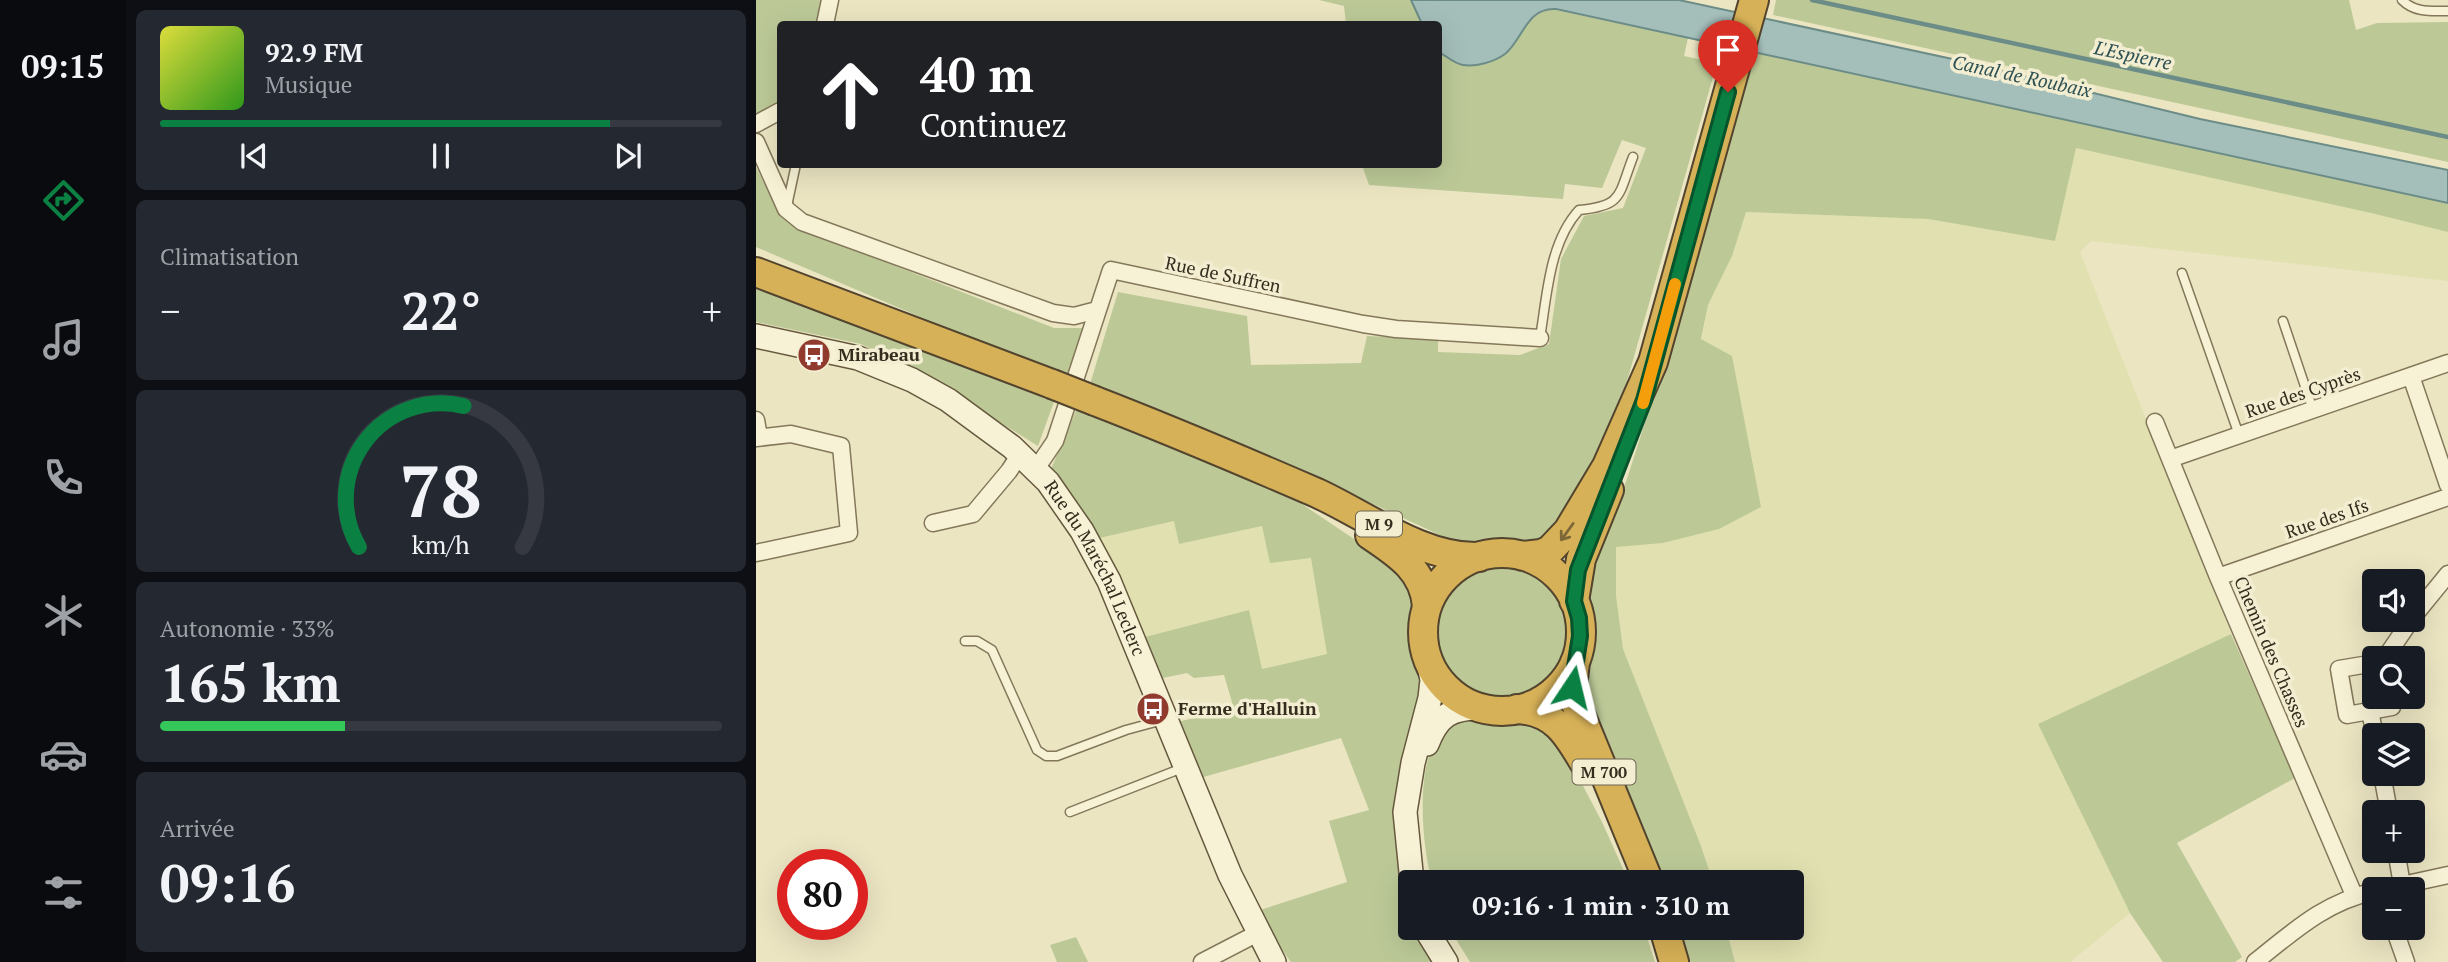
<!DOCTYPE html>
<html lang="fr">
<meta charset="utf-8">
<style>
:root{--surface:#171b24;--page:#242831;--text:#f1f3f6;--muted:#9ea1a6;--line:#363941;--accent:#0b8043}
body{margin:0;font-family:"PT Serif",serif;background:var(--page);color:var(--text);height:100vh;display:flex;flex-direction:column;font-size:26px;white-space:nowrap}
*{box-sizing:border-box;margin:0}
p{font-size:23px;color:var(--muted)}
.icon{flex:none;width:38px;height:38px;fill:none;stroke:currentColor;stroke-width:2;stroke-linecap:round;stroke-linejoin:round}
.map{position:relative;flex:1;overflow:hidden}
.sheet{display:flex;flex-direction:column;gap:10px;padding:10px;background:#0d0f14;width:630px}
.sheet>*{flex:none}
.guide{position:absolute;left:21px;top:21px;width:665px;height:147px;border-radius:7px;box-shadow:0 7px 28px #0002;background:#202124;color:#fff;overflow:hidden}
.fabs{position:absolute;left:1606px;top:569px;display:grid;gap:14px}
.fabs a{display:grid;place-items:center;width:63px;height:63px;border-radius:7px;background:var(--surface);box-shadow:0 7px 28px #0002;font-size:35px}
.speed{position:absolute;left:21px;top:849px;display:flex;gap:14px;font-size:35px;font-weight:700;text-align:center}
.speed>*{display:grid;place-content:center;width:91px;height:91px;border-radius:50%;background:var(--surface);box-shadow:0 7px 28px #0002;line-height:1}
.speed .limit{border:10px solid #d22;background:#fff;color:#111}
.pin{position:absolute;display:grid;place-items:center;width:60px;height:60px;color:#fff;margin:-72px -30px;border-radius:50% 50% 50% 0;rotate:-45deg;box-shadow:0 0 7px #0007}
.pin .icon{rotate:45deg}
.me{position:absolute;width:77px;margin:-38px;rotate:10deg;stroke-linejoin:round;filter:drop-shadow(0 0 5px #0008)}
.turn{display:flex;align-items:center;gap:24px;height:147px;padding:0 28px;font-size:32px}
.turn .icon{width:91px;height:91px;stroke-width:2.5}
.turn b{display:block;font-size:49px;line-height:60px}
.big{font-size:52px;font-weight:700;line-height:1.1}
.sheet .card{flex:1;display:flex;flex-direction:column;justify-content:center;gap:10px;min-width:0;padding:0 24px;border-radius:10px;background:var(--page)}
.sheet .dial{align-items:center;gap:0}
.dial svg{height:182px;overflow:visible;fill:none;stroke:var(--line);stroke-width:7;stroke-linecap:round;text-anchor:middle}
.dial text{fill:var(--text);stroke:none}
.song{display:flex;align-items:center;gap:21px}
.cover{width:84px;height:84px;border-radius:10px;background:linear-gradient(135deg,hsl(60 70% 55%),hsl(110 70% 35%))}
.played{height:7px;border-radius:4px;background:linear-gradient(90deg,var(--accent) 80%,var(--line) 80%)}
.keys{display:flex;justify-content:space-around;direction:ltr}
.heat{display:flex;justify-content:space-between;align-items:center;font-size:38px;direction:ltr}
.charge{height:10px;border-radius:5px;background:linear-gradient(90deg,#34c759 33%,var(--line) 0)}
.trip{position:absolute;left:642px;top:870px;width:406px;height:70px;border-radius:7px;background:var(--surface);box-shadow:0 7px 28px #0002;font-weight:700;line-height:70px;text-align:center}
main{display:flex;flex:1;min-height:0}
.tab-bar{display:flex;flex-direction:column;width:126px;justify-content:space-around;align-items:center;background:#090b0e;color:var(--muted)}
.tab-bar .icon{width:49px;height:49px}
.tab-bar .current{color:var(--accent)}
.tab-bar b{font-size:32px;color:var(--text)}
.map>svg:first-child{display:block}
.farmland{fill:#e1e0b0}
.green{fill:#bcc997}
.water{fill:#a4beba;stroke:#6c8c88;stroke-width:2}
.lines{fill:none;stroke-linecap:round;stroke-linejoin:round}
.stream{stroke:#6c8c88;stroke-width:4.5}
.lane-casing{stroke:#84775a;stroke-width:11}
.street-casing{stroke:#84775a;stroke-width:19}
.secondary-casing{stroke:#66583e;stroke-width:26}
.highway-casing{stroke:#52442e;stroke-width:32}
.lane{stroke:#f7f2d5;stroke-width:8}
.street{stroke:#f7f2d5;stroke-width:16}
.secondary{stroke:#f7f2d5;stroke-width:23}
.highway{stroke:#d7b157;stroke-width:28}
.highway-bridge-casing{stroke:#52442e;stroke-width:32;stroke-linecap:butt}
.highway-bridge{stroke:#d7b157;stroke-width:28}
.oneway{stroke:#7e6838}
.route-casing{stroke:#07532c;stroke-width:18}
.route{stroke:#0b8043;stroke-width:12}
.slow{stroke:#f59e0b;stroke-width:12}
.labels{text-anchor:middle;stroke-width:7;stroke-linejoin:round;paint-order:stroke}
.shield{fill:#f3eed1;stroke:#6e6654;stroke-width:2}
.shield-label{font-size:16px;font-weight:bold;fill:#352c1e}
.street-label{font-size:18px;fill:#352c1e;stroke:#f3eed1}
.poi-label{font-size:18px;font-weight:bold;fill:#352c1e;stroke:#f3eed1;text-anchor:start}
.water-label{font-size:19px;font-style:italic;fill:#2e5154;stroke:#f3eed1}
</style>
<main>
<nav class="tab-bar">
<b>09:15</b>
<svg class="icon current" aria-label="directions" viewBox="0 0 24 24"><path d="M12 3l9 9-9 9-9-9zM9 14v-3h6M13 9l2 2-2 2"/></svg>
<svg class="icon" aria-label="music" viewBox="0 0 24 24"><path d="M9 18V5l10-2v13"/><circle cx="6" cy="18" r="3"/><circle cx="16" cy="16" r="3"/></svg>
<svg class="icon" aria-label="phone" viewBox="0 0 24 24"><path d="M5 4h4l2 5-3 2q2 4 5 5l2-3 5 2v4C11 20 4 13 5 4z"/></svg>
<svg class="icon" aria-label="climate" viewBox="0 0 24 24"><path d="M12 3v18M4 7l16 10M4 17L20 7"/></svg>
<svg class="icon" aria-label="car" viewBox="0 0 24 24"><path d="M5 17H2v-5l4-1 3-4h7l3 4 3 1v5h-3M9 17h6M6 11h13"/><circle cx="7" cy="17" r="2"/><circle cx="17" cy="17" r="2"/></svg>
<svg class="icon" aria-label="filters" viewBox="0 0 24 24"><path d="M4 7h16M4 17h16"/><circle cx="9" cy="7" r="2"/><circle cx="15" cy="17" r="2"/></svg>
</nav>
<section class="sheet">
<div class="card">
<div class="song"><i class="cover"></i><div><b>92.9 FM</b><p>Musique</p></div></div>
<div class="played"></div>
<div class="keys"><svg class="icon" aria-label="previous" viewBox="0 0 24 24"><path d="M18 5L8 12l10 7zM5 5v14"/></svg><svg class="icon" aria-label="pause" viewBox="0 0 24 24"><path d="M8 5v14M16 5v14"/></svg><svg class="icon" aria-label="next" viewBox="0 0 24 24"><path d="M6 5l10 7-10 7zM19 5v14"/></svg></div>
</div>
<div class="card"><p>Climatisation</p>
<div class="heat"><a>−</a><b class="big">22°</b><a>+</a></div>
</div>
<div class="card dial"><svg viewBox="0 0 100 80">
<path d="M14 69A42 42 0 1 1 86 69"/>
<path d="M14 69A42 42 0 0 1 60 7" stroke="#0b8043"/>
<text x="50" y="56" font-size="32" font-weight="700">78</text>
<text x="50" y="72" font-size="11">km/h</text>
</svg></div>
<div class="card"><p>Autonomie · 33%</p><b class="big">165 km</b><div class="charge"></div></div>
<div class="card"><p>Arrivée</p><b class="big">09:16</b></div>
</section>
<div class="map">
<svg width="1692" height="962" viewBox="0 0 1692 962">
<rect width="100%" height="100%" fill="#ebe5c2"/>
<path class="farmland" d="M1319,148L1615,213L1692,232V281L1335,241L1324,252L1475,634L1282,724L1374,913L1314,962H979L970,928H1036V882H957L945,846L867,649L860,595V546L907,543L952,305L976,256L989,212L1172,219L1299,241Z
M419,521L423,544L506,526L555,557L572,654L505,669L493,610L389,637L365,582L339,539Z"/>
<path class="green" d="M0,0H65L60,24H24V102L0,114Z
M563,0H655L666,24H590L588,6Z
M1020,0H1593L1600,30L1621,23L1692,22V162L1017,15Z
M795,9L932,38L928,56L961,63L870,385L841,454L789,538L773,544L699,542L619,505L334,384L362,292L491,316L495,365L605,363L611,336L682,339V352L764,355L793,344L805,259L828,216L867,208L890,148L866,140L846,188L809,184L807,199L613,185L606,165L682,164L683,52C704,65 715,69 739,59C742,57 746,57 749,54C768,39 766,16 795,9Z
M996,51L1692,203V232L1615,213L1320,148L1299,241L1172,219L990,212L976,256L952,305L945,339L976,356L1005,507L963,529L907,543L860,547V595L867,649L945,846L957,882H901L824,686L833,639L829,603L834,569L871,479L926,306Z
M0,167L19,204L58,234L298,328H327L310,379L0,247Z
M0,285L85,320L299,399L282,446L157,368L105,344L0,322Z
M321,408L525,490L604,543L649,577L656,597L655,621L661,657L671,689L646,871L654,898V928H664L686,962H535L498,912L591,882L573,821L613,810L585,738L444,778L421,722L478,709L468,675L438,678L431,673L407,678L389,637L493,610L506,669L571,654L555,558L514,563L506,526L423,544L418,521L339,539L295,469Z
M676 631a70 70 0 1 1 140 0a70 70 0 1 1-140 0Z
M1475,634L1539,778L1421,843L1486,957L1479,962H1407L1374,913L1282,724Z
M714,715L739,721L776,722L804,742L846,822L873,882H676C667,850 663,796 671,763C674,751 679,739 685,728Z
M693,928H888L899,962H714Z
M915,928H970L979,962H925Z
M320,937L332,962H301L294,945Z"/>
<path class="water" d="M655,0H923L1215,63L1444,119L1692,170V203L800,9C770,7 767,40 749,54C738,62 720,67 707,65C699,64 690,56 683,52L682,24H666Z"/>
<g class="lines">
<path class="stream" d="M1056,0L1692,137"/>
<defs>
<path id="lane" d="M1646,0C1659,13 1675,11 1692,11
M31,206L40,164
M1426,273L1483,435
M1527,321L1557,410
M784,338C791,296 793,243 823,210C867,206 862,196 877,157
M209,641H221L236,650L281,750L290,756H301L370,730L407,720
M314,812L429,767"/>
<path id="street" d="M69,24L74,0
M0,124L24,111
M0,142L30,209L46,222L297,313L318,316L341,310
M1655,376L1692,485
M0,420L3,437
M1399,422L1462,577L1598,895
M0,438L35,434L85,446L93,533L0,553
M1414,459L1692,363
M280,469L299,441L355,270L607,324L640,329L784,338
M177,523L217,514L253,471L264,454
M1462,577L1692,497
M1657,617L1692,574
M1629,658L1655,620
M1619,663L1583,669L1591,715L1636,707L1634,696
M1614,711L1619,736
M1626,774L1633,812
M1640,850L1646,885
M1628,889L1692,875
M1638,928L1650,962
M446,962L502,933
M1499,962C1538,931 1569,902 1619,891"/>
<g id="secondary">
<path id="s1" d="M0,336L102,358L156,380L192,400L256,447L292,482L326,531L353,581L474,875L518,962"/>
<path d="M671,744C682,716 694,708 724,708"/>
<path d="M656,882L649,812L657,763L674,698L676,680L672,660"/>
<path d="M669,928L690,962"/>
</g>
<path id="highway" d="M0,272L296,384
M339,401C414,430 487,461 561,493C611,516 667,559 723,557
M614,535C642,554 668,570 671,606
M667 632a79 79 0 1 1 158 0a79 79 0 1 1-158 0Z
M767,556L785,554L794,550L812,531L851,466L897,362L998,0
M818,601L825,559L853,490
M819,662L816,687L820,704L893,882
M761,709C801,711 813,737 832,769
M908,928L918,962"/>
</defs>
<use href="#lane" class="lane-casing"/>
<use href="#street" class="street-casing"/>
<use href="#secondary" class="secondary-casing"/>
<use href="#highway" class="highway-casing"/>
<use href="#lane" class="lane"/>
<use href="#street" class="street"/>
<use href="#secondary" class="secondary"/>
<use href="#highway" class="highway"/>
<defs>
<path id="highway-bridge" d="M296,384L339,401"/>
</defs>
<use href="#highway-bridge" class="highway-bridge-casing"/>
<use href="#highway-bridge" class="highway-bridge"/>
</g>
<defs><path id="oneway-shaft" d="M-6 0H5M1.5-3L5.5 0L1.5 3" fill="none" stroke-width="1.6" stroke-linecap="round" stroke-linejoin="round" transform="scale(1.75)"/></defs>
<use class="oneway" href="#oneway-shaft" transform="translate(811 532) rotate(126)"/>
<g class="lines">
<defs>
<path id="route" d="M816,687L824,636L823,618L818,601L822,570L888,400L972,92"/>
</defs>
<use href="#route" class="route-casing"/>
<use href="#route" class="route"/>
<path class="slow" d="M887,403L919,284"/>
</g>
<defs>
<symbol id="bus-disc" viewBox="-11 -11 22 22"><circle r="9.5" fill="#903b2e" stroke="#f3eed1"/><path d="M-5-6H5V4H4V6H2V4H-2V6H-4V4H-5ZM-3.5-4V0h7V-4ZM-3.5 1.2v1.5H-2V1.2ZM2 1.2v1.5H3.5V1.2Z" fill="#fff"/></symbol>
</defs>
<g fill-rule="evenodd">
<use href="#bus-disc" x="39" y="336" width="38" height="38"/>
<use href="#bus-disc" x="378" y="690" width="38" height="38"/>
</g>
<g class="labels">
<g class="shield">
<rect x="600" y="511.5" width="46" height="25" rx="5"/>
<rect x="816.5" y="759.5" width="63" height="25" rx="5"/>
</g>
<g class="shield-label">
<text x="623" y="530">M 9</text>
<text x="848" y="778">M 700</text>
</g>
<g class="street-label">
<text transform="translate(467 275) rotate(12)" y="6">Rue de Suffren</text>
<text transform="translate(1547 393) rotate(-19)" y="6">Rue des Cyprès</text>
<text transform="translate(1571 519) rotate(-19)" y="6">Rue des Ifs</text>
<text dy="6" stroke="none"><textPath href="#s1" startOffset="432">Rue du Maréchal Leclerc</textPath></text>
<text transform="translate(1515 652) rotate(67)" y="6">Chemin des Chasses</text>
</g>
<g class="poi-label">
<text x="82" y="361">Mirabeau</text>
<text x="422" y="715">Ferme d'Halluin</text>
</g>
<g class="water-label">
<text transform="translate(1377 55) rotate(12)" y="7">L'Espierre</text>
<text transform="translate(1266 76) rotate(12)" y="7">Canal de Roubaix</text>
</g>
</g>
</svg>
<div class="fabs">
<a><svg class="icon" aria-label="sound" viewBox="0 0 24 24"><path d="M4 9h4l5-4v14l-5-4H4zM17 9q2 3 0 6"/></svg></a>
<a><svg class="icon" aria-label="search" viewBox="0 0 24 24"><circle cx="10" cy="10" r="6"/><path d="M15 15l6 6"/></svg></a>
<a><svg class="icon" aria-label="layers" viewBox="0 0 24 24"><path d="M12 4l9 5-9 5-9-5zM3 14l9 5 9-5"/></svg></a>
<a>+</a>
<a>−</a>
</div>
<div class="speed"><div class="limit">80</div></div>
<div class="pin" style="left:972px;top:92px;background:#d93025"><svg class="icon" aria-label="arrive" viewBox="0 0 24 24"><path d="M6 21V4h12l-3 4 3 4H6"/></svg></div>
<svg class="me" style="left:816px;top:687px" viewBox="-20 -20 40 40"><path d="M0-17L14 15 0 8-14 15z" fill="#0b8043" stroke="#fff" stroke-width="4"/></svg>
<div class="trip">09:16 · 1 min · 310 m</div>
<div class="guide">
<div class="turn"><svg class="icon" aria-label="ahead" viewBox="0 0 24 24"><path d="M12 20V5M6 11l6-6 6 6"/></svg><div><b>40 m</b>Continuez</div></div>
</div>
</div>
</main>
